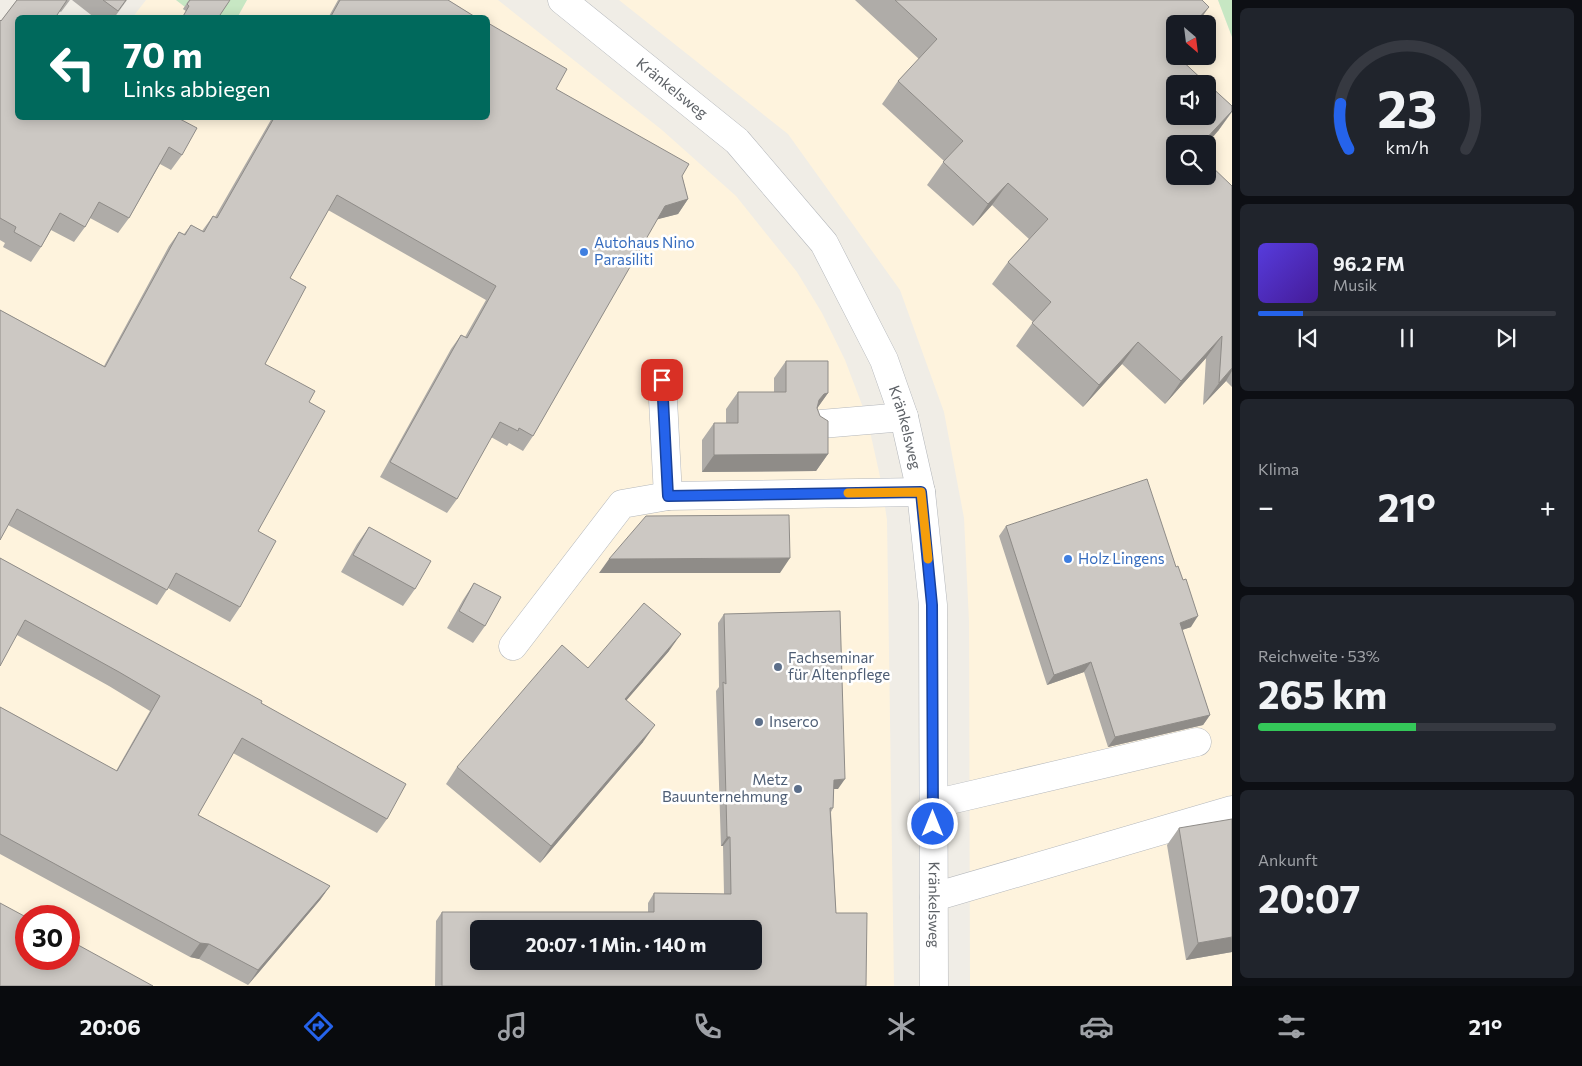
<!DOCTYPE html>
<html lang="de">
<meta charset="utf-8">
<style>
:root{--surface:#171b24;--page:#20242c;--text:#f1f3f6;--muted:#9ea1a6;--line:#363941;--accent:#2563eb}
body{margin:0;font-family:Commissioner,sans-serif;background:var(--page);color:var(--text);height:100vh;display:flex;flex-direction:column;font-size:19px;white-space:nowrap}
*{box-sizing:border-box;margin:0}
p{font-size:16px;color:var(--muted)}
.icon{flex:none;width:28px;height:28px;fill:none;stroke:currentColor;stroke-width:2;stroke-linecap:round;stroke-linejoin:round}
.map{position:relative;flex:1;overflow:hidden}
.panel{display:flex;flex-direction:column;gap:8px;padding:8px;background:#0d0f14;width:350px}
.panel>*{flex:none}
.banner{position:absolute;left:15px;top:15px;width:475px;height:105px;border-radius:8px;box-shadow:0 2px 12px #0003;background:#00695c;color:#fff;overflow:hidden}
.needle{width:32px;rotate:152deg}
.controls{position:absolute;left:1166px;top:15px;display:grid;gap:10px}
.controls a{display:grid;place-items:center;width:50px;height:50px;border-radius:8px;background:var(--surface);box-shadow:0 2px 12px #0003;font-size:25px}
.speed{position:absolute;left:15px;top:905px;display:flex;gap:10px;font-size:25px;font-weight:700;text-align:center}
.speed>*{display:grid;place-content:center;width:65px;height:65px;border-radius:50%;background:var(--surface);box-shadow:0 2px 12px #0003;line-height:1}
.speed .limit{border:8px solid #d22;background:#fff;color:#111}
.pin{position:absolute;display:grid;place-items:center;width:42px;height:42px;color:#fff;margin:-21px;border-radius:10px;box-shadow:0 2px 8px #0006}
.me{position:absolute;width:55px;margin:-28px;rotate:0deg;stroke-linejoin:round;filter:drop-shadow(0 0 4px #0008)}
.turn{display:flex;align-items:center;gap:18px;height:105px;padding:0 25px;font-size:22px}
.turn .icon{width:65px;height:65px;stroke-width:2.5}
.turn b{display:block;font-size:35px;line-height:42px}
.big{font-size:38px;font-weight:700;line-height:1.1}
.panel .card{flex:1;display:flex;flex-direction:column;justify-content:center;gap:8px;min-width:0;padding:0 18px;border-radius:8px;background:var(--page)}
.panel .dial{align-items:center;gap:0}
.dial svg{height:130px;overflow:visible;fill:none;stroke:var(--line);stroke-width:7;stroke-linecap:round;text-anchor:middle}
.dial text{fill:var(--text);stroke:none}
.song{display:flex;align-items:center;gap:15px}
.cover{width:60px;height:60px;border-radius:8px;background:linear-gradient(135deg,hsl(250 70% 55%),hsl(260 70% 35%))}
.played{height:5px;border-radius:2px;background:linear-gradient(90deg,var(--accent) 15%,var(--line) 15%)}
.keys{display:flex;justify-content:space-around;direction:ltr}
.heat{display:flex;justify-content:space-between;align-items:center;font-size:28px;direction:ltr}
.charge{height:8px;border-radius:4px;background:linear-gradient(90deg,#34c759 53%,var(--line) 0)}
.trip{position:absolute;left:470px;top:920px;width:292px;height:50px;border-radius:8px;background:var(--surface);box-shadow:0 2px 12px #0003;font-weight:700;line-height:50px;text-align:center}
.tabs{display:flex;height:80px;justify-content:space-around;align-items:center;background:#090b0e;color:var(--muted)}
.tabs .icon{width:35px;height:35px}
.tabs .on{color:var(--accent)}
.tabs b{font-size:22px;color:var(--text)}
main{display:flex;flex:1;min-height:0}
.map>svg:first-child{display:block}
.commercial{fill:#fef3dd;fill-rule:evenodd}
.green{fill:#c7e7c3}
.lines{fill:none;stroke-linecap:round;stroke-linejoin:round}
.minor-casing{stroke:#b4b7bb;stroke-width:29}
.minor{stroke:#fff;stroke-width:28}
.wall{fill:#afaca8}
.shaded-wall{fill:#8f8c88}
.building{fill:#ccc8c3;stroke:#8f8c88;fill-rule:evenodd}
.route-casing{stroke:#184099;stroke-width:12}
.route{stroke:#2563eb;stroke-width:9}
.slow{stroke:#f59e0b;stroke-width:9}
.shop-dot{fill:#3f7fe0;stroke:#fff;stroke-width:2}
.service-dot{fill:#5c6f8a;stroke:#fff;stroke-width:2}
.labels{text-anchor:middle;stroke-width:5;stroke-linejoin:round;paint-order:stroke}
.street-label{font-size:15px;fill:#5e6267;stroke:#fff}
.shop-label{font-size:15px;fill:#366cbe;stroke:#fff;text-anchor:start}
.service-label{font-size:15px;fill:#4e5e75;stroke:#fff;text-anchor:start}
</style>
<main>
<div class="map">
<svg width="1232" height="986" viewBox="0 0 1232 986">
<rect width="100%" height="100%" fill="#f0ede6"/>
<path class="commercial" d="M146,0H176L185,7L183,9L197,18H132Z
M247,0H498L662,130L736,196L797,272L822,313L845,360L867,418L881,481L887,520L894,986H0V42L18,118H488V18L237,17ZM26,916H69V959H26ZM479,929H754V961H479Z
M619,0H1218L1232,37V986H970L969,621L964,518L944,412L900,290L788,134ZM1175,24H1208V56H1175ZM1175,84H1208V116H1175ZM1175,144H1208V176H1175Z"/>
<path class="green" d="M176,0H247L237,18L197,17L183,9L185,7Z
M1218,0H1232V37Z"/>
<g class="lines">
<defs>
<g id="minor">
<path id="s1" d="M562,0L737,141L824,243L884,360L904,417L921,492L933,605L934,986"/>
<path d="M662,380L668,496"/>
<path d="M821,424L904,417"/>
<path d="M513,646L622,504L668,496L921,492"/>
<path d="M933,804L1197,742"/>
<path d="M934,897L1232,810"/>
</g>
</defs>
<use href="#minor" class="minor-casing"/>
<use href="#minor" class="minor"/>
</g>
<path class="wall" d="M17,0H70L61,12L59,11L18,18V118H178L182,155L171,170L160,164L129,218L118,233L90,218L85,227L74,242L51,230L41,247L31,262L3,247L5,243L0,240V20L1,21Z
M72,0H127L114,18H95Z
M189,0L218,18L186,11L183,9Z
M338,0H448L477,18H328Z
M855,0H1202L1172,52L1232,106V112L1218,131L1175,144L1232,186V387L1226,381L1203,405L1206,358L1165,404L1122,364L1083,407L1016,346L1033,322L992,284L1008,262L1029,239L992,205L973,226L927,185L944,161L882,104L898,81L919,59Z
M556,89L682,176L688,199L678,214L657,219L533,436L523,451L509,443L507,446L491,437L457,499L447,513L380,477L451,349L461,335L465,337L486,300L328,210L290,278L265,364L309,402L258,531L240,607L230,622L168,588L157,605L8,525L0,310L104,366L169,246L179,232L184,234L191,225L202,231L213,216L215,217L272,118H488Z
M786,361L828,393L817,408L828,454L816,471L702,472V440L714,423H726V409L738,392H774V378Z
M1006,526L1191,627L1182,630L1210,715L1203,725L1108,747L1084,672L1047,685L999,536Z
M369,527L415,589L403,606L341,572L357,544Z
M0,558L261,703L387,819L377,833L233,753L198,815L330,886L320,900L248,985L199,959L190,957L0,854V707L116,771L150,711L109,686L17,635Z
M474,583L485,626L473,643L447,628L463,600Z
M724,614L838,789H834L833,808L831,812L836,913L866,986H435L436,921L442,912H648V903L654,893L724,894L723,846H721L716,691L719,687L718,623Z
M669,651L626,700L643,742L540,863L446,784L457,767L588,668Z
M1179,828L1232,952L1186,960L1167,845Z"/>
<path class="shaded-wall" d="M1209,7L1197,24H1193Z
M1175,44V49L1154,72L1170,49Z
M1232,111L1218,131L1207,144H1201Z
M1008,183L992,205L973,226L988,204Z
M688,199L678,214L655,220L665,206Z
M1222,336L1206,358L1165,404L1181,381Z
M1138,342L1122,364L1083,407L1099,385Z
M1232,368V371L1226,381L1203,405L1219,383Z
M828,393L816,410L819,400L824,394Z
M828,454L816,471L702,472L714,455Z
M790,558L780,573H599L609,559Z
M1198,616L1191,627L1173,633L1180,623Z
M681,634L669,651L613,716L625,699Z
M1091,662L1084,672L1047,685L1054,675Z
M1210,715L1203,725L1108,747L1115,737Z
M655,725L643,742L540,863L551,846Z
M845,779L838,789H828L834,780Z
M727,837H730L723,846H721Z
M330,886L320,900L248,985L258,970Z
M1232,937V952L1186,960L1198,943Z
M200,943L209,944L199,959L190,957Z"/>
<path class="building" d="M17,0H67L55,18H18V118H178L197,128L182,155L169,147L129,218L99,202L85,227L60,213L41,247L14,232L16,227L0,218V20L1,21Z
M103,0H126L118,11Z
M190,0H230L218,18H182L189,6L187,4Z
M340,0H448L477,18H330Z
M895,0H1202L1209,7L1193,24H1175V44L1170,49L1175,54V56H1177L1207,84H1175V116H1208V84L1232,106V111L1201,144H1175V176H1208V163L1232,186V368L1219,383L1222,336L1181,381L1138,342L1099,385L1032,323L1051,302L1008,262L1048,219L1008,183L988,204L943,162L963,141L898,81L937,39Z
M488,23L567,69L556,89L689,164L682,176L688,199L665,206L533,436L519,428L518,431L500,422L457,499L390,462L461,335L467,338L496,286L337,195L290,278L306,287L265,364L315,391L309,402L325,411L258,531L276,541L240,607L176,573L167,590L17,509L0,540V310L105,367L179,232L185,235L191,225L204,232L213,216L217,218L274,118H488Z
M786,361H828V393L824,394L819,400L817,408L820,416L828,421V454L714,455V423H738V392H786Z
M1147,479L1176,567L1178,566L1183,580L1186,579L1198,616L1180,623L1210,715L1115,737L1091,662L1054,675L1006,526Z
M789,515L790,558L609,559L646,516Z
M369,527L431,561L415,589L353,555Z
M0,558L262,701L261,703L406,784L387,819L242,738L198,815L330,886L258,970L209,944L200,943L0,834V707L117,771L160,696L119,672L25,620L0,666Z
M474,583L501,597L485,626L459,611Z
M644,603L681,634L625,699L655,725L551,846L457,767L562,645L588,668Z
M840,611L845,779L834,780L833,808H830L836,913H867L866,986H442V912H654V893L731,894L730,837H727L723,682L726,684L724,614ZM479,929H754V961H479Z
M1232,819V937L1198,943L1179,828Z
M0,903L26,917V959H69V940L153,986H0Z"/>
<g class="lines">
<defs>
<path id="route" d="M662,380L668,496L921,492L932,605L933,824"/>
</defs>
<use href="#route" class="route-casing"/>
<use href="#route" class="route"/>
<path class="slow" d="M848,493L921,492L928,559"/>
</g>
<g class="shop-dot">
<circle cx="584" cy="252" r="5"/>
<circle cx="1068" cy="559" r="5"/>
</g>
<g class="service-dot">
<circle cx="778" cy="667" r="5"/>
<circle cx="759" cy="722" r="5"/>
<circle cx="798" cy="789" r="5"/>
</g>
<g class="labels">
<g class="street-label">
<text dy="5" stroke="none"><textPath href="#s1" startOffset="141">Kränkelsweg</textPath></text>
<text dy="5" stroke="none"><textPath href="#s1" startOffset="561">Kränkelsweg</textPath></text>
<text dy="5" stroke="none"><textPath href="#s1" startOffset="1041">Kränkelsweg</textPath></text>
</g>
<g class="shop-label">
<text x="594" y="248">Autohaus Nino<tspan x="594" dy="17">Parasiliti</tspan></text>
<text x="1078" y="564">Holz Lingens</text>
</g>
<g class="service-label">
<text x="788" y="663">Fachseminar<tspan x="788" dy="17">für Altenpflege</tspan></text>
<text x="769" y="727">Inserco</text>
<text x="788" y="785" text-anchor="end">Metz<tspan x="788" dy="17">Bauunternehmung</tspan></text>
</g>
</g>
</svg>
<div class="controls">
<a><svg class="needle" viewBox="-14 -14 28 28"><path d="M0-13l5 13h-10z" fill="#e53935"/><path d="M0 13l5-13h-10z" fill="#9ea1a6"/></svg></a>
<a><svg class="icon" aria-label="sound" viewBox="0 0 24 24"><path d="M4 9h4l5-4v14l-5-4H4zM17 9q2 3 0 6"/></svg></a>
<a><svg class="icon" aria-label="search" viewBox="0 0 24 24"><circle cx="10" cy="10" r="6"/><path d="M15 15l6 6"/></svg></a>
</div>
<div class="speed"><div class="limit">30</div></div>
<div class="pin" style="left:662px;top:380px;background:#d93025"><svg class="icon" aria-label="arrive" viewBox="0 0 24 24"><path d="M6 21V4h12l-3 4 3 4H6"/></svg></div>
<svg class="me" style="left:933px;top:824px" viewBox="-20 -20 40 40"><circle r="17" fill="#2563eb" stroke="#fff" stroke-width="3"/><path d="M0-11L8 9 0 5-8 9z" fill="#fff"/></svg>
<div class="trip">20:07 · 1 Min. · 140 m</div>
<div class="banner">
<div class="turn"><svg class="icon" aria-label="left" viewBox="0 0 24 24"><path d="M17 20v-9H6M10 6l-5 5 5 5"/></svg><div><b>70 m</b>Links abbiegen</div></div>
</div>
</div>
<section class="panel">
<div class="card dial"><svg viewBox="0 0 100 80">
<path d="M14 69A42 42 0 1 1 86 69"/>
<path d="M14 69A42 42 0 0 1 9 41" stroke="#2563eb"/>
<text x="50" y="56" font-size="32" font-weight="700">23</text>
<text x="50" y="72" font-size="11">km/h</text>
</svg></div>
<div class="card">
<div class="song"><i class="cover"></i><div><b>96.2 FM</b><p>Musik</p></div></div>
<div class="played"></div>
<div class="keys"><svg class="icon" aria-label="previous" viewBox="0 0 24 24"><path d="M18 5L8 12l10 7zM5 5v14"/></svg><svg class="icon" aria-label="pause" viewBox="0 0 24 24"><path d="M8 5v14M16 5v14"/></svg><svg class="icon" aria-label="next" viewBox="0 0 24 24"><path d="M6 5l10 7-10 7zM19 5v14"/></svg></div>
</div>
<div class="card"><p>Klima</p>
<div class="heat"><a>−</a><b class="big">21°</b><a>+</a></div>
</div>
<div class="card"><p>Reichweite · 53%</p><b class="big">265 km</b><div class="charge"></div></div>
<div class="card"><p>Ankunft</p><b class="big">20:07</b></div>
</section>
</main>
<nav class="tabs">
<b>20:06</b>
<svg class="icon on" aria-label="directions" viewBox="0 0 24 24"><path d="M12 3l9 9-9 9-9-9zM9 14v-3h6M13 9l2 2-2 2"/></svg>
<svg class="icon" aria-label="music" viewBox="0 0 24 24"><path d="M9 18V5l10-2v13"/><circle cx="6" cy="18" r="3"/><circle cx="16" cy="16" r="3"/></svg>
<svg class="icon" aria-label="phone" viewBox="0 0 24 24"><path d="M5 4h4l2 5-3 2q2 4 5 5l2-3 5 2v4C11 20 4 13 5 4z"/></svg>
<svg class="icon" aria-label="climate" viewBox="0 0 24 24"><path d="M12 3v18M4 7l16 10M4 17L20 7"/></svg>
<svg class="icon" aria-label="car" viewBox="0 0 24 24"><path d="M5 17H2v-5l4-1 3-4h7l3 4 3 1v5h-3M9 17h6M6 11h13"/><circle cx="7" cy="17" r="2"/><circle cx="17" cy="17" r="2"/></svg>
<svg class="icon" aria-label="filters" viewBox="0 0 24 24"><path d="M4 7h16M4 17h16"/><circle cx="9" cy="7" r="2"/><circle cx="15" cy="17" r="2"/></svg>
<b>21°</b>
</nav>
